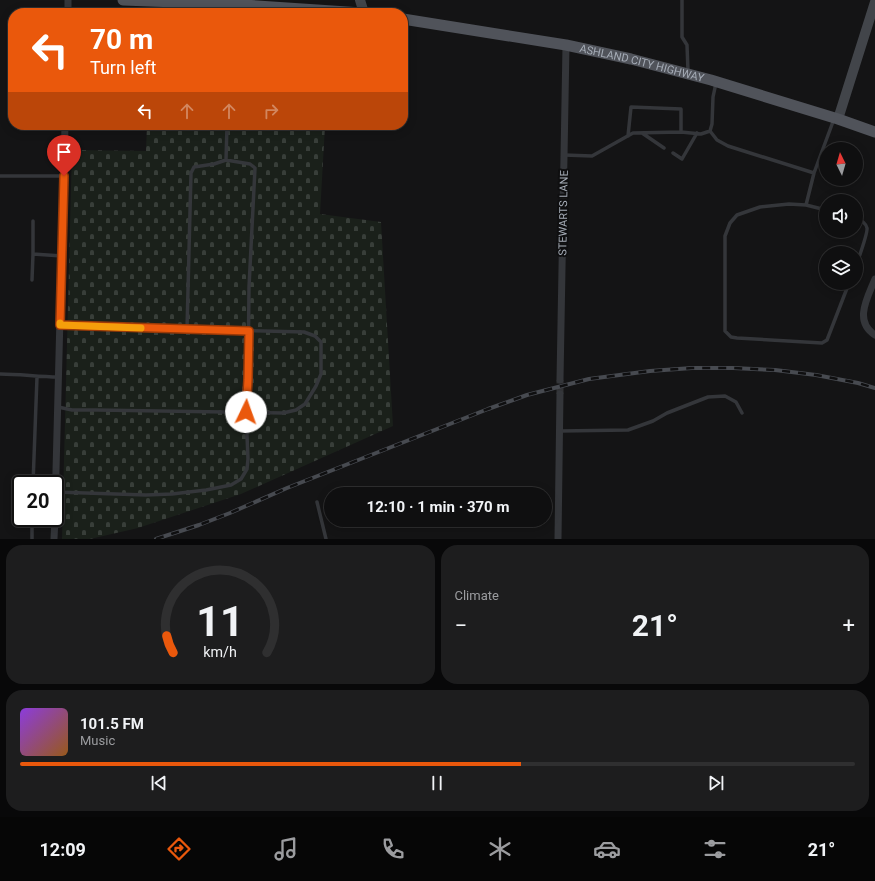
<!DOCTYPE html>
<meta charset="utf-8">
<style>
:root{--surface:#0f0f10;--page:#1d1d1e;--text:#f1f3f6;--muted:#9b9c9f;--line:#2f2f30;--accent:#ea580c}
body{margin:0;font-family:Roboto,sans-serif;background:var(--page);color:var(--text);height:100vh;display:flex;flex-direction:column;font-size:15px;white-space:nowrap}
*{box-sizing:border-box;margin:0}
p{font-size:13px;color:var(--muted)}
.icon{flex:none;width:22px;height:22px;fill:none;stroke:currentColor;stroke-width:2;stroke-linecap:round;stroke-linejoin:round}
.map{position:relative;height:539px;overflow:hidden}
.details{display:flex;flex-direction:column;gap:6px;padding:6px;background:#080809;flex:1}
.details>*{flex:none}
.top-card{position:absolute;left:8px;top:8px;width:400px;height:122px;border-radius:16px;box-shadow:0 2px 10px #0003,0 0 0 1px var(--line);background:#ea580c;color:#fff;overflow:hidden}
.needle{width:26px;rotate:355deg}
.buttons{position:absolute;left:819px;top:142px;display:grid;gap:8px}
.buttons a{display:grid;place-items:center;width:44px;height:44px;border-radius:50%;background:var(--surface);box-shadow:0 2px 10px #0003,0 0 0 1px var(--line);font-size:20px}
.speed{position:absolute;left:12px;top:475px;display:flex;gap:8px;font-size:20px;font-weight:700;text-align:center}
.speed>*{display:grid;place-content:center;width:52px;height:52px;border-radius:50%;background:var(--surface);box-shadow:0 2px 10px #0003,0 0 0 1px var(--line);line-height:1}
.speed .limit{border:2px solid #111;border-radius:6px;background:#fff;color:#111}
.pin{position:absolute;display:grid;place-items:center;width:34px;height:34px;color:#fff;margin:-41px -17px;border-radius:50% 50% 50% 0;rotate:-45deg;box-shadow:0 0 4px #0007}
.pin .icon{rotate:45deg}
.me{position:absolute;width:44px;margin:-22px;rotate:3deg;stroke-linejoin:round;filter:drop-shadow(0 0 3px #0008)}
.turn{display:flex;align-items:center;gap:14px;height:84px;padding:0 16px;font-size:18px}
.turn .icon{width:52px;height:52px;stroke-width:2.5}
.turn b{display:block;font-size:28px;line-height:34px}
.lanes{display:flex;align-items:center;height:38px;padding:0 16px;background:#0003;justify-content:center;gap:20px;direction:ltr}
.lanes .off{opacity:.35}
.big{font-size:30px;font-weight:700;line-height:1.1}
.details .tile{flex:1;display:flex;flex-direction:column;justify-content:center;gap:6px;min-width:0;padding:0 14px;border-radius:16px;background:var(--page)}
.details .dial{align-items:center;gap:0}
.dial svg{height:104px;overflow:visible;fill:none;stroke:var(--line);stroke-width:7;stroke-linecap:round;text-anchor:middle}
.dial text{fill:var(--text);stroke:none}
.song{display:flex;align-items:center;gap:12px}
.cover{width:48px;height:48px;border-radius:6px;background:linear-gradient(135deg,hsl(270 70% 55%),hsl(30 70% 35%))}
.played{height:4px;border-radius:2px;background:linear-gradient(90deg,var(--accent) 60%,var(--line) 60%)}
.keys{display:flex;justify-content:space-around;direction:ltr}
.heat{display:flex;justify-content:space-between;align-items:center;font-size:22px;direction:ltr}
.details .tiles{flex:1;display:grid;gap:6px;grid-template-columns:1fr 1fr}
.tile:last-child{grid-column:span 2}
.trip{position:absolute;left:324px;top:487px;width:228px;height:40px;border-radius:20px;background:var(--surface);box-shadow:0 2px 10px #0003,0 0 0 1px var(--line);font-weight:700;line-height:40px;text-align:center}
.tabs{display:flex;height:64px;justify-content:space-around;align-items:center;background:#060606;color:var(--muted)}
.tabs .icon{width:28px;height:28px}
.tabs .on{color:var(--accent)}
.tabs b{font-size:18px;color:var(--text)}
.map>svg:first-child{display:block}
.cemetery{fill:url(#cemetery-stones)}
.lines{fill:none;stroke-linecap:round;stroke-linejoin:round}
.street-tunnel{stroke:#313235;stroke-width:7;stroke-dasharray:7 3.5;stroke-linecap:butt}
.lane{stroke:#34363a;stroke-width:3.5}
.street{stroke:#34363a;stroke-width:7}
.secondary{stroke:#42454a;stroke-width:10}
.primary{stroke:#50535a;stroke-width:11}
.rail-casing{stroke:#474a50;stroke-width:4}
.rail{stroke:#0f0f10;stroke-width:2.5;stroke-dasharray:8;stroke-linecap:butt}
.route-casing{stroke:#983908;stroke-width:10}
.route{stroke:#ea580c;stroke-width:7}
.slow{stroke:#f59e0b;stroke-width:7}
.labels{text-anchor:middle;stroke-width:4;stroke-linejoin:round;paint-order:stroke}
.street-label{font-size:11px;fill:#a5acb6;stroke:#0f0f10}
</style>
<div class="map">
<svg width="875" height="539" viewBox="0 0 875 539">
<defs>
<pattern id="cemetery-stones" width="16" height="16" patternUnits="userSpaceOnUse"><rect width="16" height="16" fill="#1a201a"/><path d="M2 7V4a2 2 0 0 1 4 0v3zM10 15v-3a2 2 0 0 1 4 0v3z" fill="#383e39"/></pattern>
</defs>
<rect width="100%" height="100%" fill="#141415"/>
<path class="cemetery" d="M147,125L325,126L320,214L381,222L393,426L241,494L138,528L90,539H62L72,150L146,151Z"/>
<g class="lines">
<path class="street-tunnel" d="M560,394V380"/>
<path class="lane" d="M682,0V37L687,45L688,71
M228,13L229,5
M710,131L717,140L728,146L814,173L834,119
M642,133L664,148
M628,136L631,107L681,109V132
M673,153L682,159L697,133
M564,155L592,156L633,133L681,132L701,134L710,131L712,124L713,97L716,83
M814,173L806,205L826,210
M0,176H64
M806,205L789,204L760,207L737,215L730,223L725,236V331L731,337L737,338L822,343L827,340L849,283
M856,218C861,220 866,223 867,228C868,233 858,260 856,266
M33,254V221
M32,280L33,254L62,256
M60,325L187,329L191,173L194,167L214,164L226,160L227,125
M0,374C20,374 39,377 58,377
M58,407L72,410H96L283,413L296,410L305,404L316,386L321,374V342L315,336L304,332L187,329
M560,431L628,430L653,421L667,413L708,397L725,396L736,402L742,413
M33,484L37,377
M55,492L146,495L172,494L206,490L231,485L241,479L247,469L248,459L246,412L248,380L249,287L255,168L250,164L226,160
M317,502L326,539
M32,518V539"/>
<path class="street" d="M68,13V0
M875,279C868,297 853,321 875,335
M560,380L566,45
M55,509L65,125
M54,539L55,518
M558,539L560,394"/>
<path class="secondary" d="M360,0L364,13
M838,119L875,2"/>
<g class="primary">
<path d="M123,0L229,4L362,13"/>
<path id="s1" d="M403,19L566,45L631,59L711,80L838,119L875,132"/>
</g>
<defs>
<path id="rail" d="M156,539L199,525L230,513L287,488L488,409L527,395L589,379L650,371L692,368H733L775,370L816,375L858,383L875,388"/>
</defs>
<use href="#rail" class="rail-casing"/>
<use href="#rail" class="rail"/>
</g>
<g class="lines">
<defs>
<path id="route" d="M64,176L60,325L249,331L248,380L246,412"/>
</defs>
<use href="#route" class="route-casing"/>
<use href="#route" class="route"/>
<path class="slow" d="M60,323V325L141,328"/>
</g>
<g class="labels">
<g class="street-label">
<text dy="4" stroke="none"><textPath href="#s1" startOffset="243">ASHLAND CITY HIGHWAY</textPath></text>
<text transform="translate(563 213) rotate(-89)" y="4">STEWARTS LANE</text>
</g>
</g>
</svg>
<div class="buttons">
<a><svg class="needle" viewBox="-14 -14 28 28"><path d="M0-13l5 13h-10z" fill="#e53935"/><path d="M0 13l5-13h-10z" fill="#9b9c9f"/></svg></a>
<a><svg class="icon" aria-label="sound" viewBox="0 0 24 24"><path d="M4 9h4l5-4v14l-5-4H4zM17 9q2 3 0 6"/></svg></a>
<a><svg class="icon" aria-label="layers" viewBox="0 0 24 24"><path d="M12 4l9 5-9 5-9-5zM3 14l9 5 9-5"/></svg></a>
</div>
<div class="speed"><div class="limit">20</div></div>
<div class="pin" style="left:64px;top:176px;background:#d93025"><svg class="icon" aria-label="arrive" viewBox="0 0 24 24"><path d="M6 21V4h12l-3 4 3 4H6"/></svg></div>
<svg class="me" style="left:246px;top:412px" viewBox="-20 -20 40 40"><circle r="19" fill="#fff"/><path d="M0-13L10 11 0 6-10 11z" fill="#ea580c"/></svg>
<div class="trip">12:10 · 1 min · 370 m</div>
<div class="top-card">
<div class="turn"><svg class="icon" aria-label="left" viewBox="0 0 24 24"><path d="M17 20v-9H6M10 6l-5 5 5 5"/></svg><div><b>70 m</b>Turn left</div></div>
<div class="lanes"><svg class="icon" aria-label="left" viewBox="0 0 24 24"><path d="M17 20v-9H6M10 6l-5 5 5 5"/></svg><svg class="icon off" aria-label="ahead" viewBox="0 0 24 24"><path d="M12 20V5M6 11l6-6 6 6"/></svg><svg class="icon off" aria-label="ahead" viewBox="0 0 24 24"><path d="M12 20V5M6 11l6-6 6 6"/></svg><svg class="icon off" aria-label="right" viewBox="0 0 24 24"><path d="M7 20v-9h11M14 6l5 5-5 5"/></svg></div>
</div>
</div>
<section class="details">
<div class="tiles">
<div class="tile dial"><svg viewBox="0 0 100 80">
<path d="M14 69A42 42 0 1 1 86 69"/>
<path d="M14 69A42 42 0 0 1 9 56" stroke="#ea580c"/>
<text x="50" y="56" font-size="32" font-weight="700">11</text>
<text x="50" y="72" font-size="11">km/h</text>
</svg></div>
<div class="tile"><p>Climate</p>
<div class="heat"><a>−</a><b class="big">21°</b><a>+</a></div>
</div>
<div class="tile">
<div class="song"><i class="cover"></i><div><b>101.5 FM</b><p>Music</p></div></div>
<div class="played"></div>
<div class="keys"><svg class="icon" aria-label="previous" viewBox="0 0 24 24"><path d="M18 5L8 12l10 7zM5 5v14"/></svg><svg class="icon" aria-label="pause" viewBox="0 0 24 24"><path d="M8 5v14M16 5v14"/></svg><svg class="icon" aria-label="next" viewBox="0 0 24 24"><path d="M6 5l10 7-10 7zM19 5v14"/></svg></div>
</div>
</div>
</section>
<nav class="tabs">
<b>12:09</b>
<svg class="icon on" aria-label="directions" viewBox="0 0 24 24"><path d="M12 3l9 9-9 9-9-9zM9 14v-3h6M13 9l2 2-2 2"/></svg>
<svg class="icon" aria-label="music" viewBox="0 0 24 24"><path d="M9 18V5l10-2v13"/><circle cx="6" cy="18" r="3"/><circle cx="16" cy="16" r="3"/></svg>
<svg class="icon" aria-label="phone" viewBox="0 0 24 24"><path d="M5 4h4l2 5-3 2q2 4 5 5l2-3 5 2v4C11 20 4 13 5 4z"/></svg>
<svg class="icon" aria-label="climate" viewBox="0 0 24 24"><path d="M12 3v18M4 7l16 10M4 17L20 7"/></svg>
<svg class="icon" aria-label="car" viewBox="0 0 24 24"><path d="M5 17H2v-5l4-1 3-4h7l3 4 3 1v5h-3M9 17h6M6 11h13"/><circle cx="7" cy="17" r="2"/><circle cx="17" cy="17" r="2"/></svg>
<svg class="icon" aria-label="filters" viewBox="0 0 24 24"><path d="M4 7h16M4 17h16"/><circle cx="9" cy="7" r="2"/><circle cx="15" cy="17" r="2"/></svg>
<b>21°</b>
</nav>
